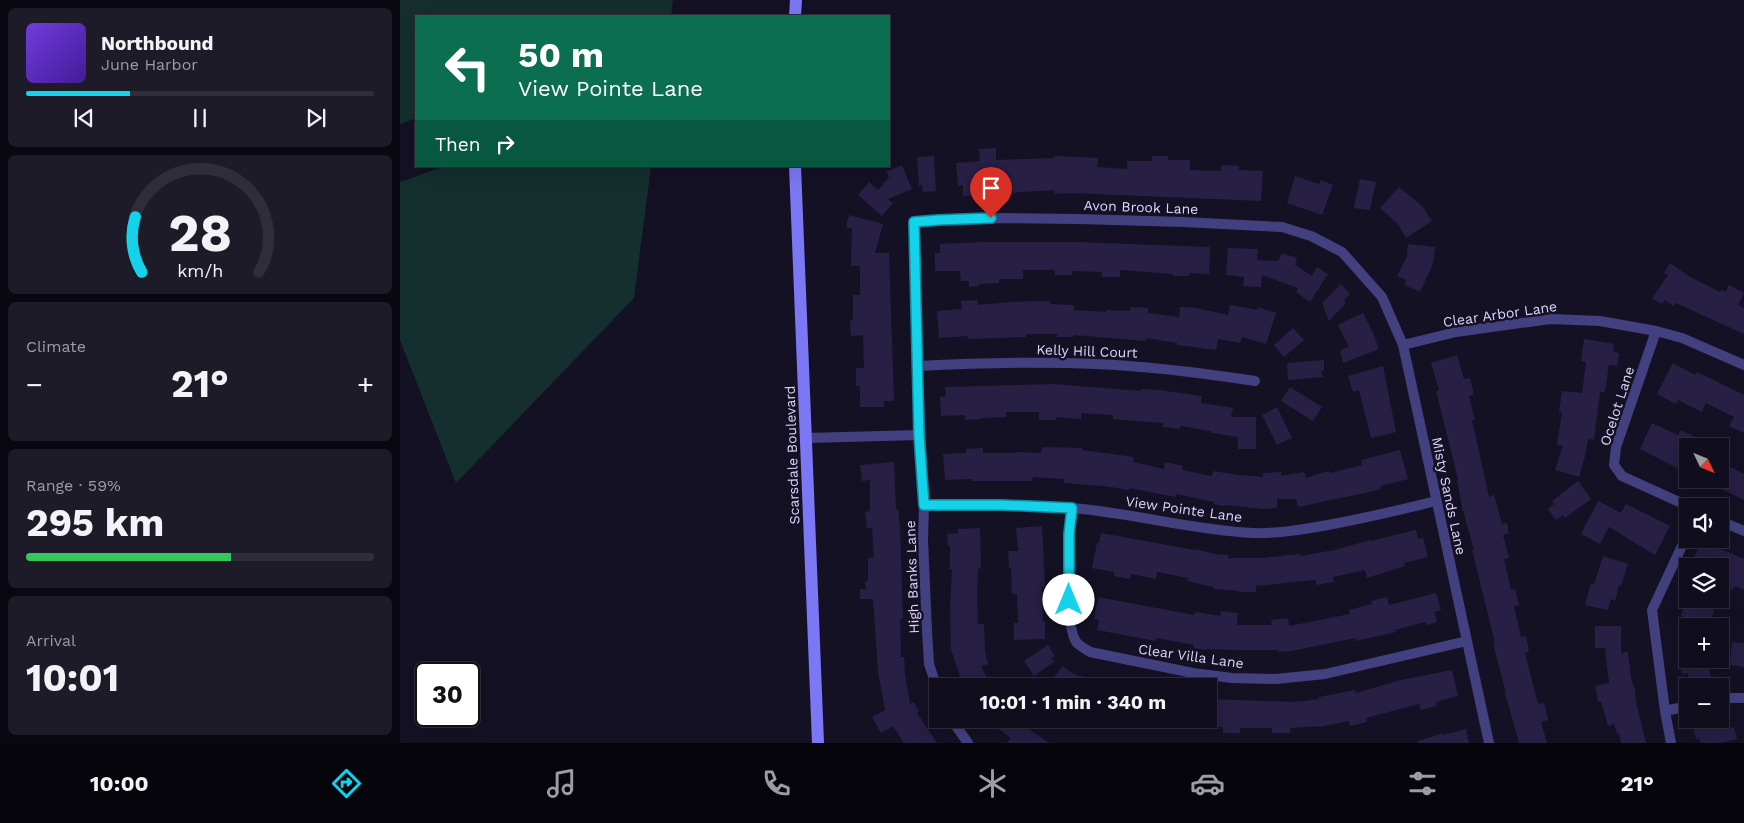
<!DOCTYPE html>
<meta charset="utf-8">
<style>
:root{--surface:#100d1c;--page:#1e1b29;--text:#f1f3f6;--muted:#9c9ca3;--line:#302d3b;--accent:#15d2eb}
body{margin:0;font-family:"Work Sans",sans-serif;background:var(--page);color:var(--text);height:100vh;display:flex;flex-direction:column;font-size:19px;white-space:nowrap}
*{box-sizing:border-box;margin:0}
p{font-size:16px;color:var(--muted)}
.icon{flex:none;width:28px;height:28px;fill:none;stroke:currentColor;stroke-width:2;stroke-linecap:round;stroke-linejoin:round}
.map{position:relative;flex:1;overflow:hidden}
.sheet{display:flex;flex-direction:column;gap:8px;padding:8px;background:#09070f;width:400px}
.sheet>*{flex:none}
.top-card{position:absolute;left:15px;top:15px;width:475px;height:152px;border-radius:0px;box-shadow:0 5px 20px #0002,0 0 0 1px var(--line);background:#0b6e4f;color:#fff;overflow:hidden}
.needle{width:32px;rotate:133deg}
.tools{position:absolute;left:1279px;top:438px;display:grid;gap:10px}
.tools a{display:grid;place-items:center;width:50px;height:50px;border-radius:0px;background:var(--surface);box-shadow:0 5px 20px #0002,0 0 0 1px var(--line);font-size:25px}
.speed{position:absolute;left:15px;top:662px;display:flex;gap:10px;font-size:25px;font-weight:700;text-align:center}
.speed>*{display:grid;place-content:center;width:65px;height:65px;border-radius:50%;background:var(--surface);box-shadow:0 5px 20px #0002,0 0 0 1px var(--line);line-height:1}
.speed .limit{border:2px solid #111;border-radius:8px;background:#fff;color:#111}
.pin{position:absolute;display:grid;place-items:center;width:42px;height:42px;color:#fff;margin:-51px -21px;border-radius:50% 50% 50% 0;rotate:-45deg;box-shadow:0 0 5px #0007}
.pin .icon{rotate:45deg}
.me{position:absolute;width:55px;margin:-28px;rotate:0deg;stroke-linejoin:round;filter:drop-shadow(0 0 4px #0008)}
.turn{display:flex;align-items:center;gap:18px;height:105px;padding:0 20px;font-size:22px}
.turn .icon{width:65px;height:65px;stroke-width:2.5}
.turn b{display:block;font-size:35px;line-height:42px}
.then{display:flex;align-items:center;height:48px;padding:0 20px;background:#0003;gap:10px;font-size:19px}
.big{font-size:38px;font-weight:700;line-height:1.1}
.sheet .widget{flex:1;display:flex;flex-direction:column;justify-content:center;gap:8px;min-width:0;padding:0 18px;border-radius:8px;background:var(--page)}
.sheet .dial{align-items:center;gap:0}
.dial svg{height:130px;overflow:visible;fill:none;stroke:var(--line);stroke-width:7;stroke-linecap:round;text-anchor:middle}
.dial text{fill:var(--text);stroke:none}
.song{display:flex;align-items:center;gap:15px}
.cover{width:60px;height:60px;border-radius:8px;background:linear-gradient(135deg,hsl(260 70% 55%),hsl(260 70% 35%))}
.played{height:5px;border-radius:2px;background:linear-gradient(90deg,var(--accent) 30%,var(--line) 30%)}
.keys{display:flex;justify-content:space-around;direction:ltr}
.heat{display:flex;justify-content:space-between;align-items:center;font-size:28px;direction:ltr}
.charge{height:8px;border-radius:4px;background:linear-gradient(90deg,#34c759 59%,var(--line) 0)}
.trip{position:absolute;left:529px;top:678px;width:288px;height:50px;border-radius:0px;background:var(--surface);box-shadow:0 5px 20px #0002,0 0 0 1px var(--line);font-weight:700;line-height:50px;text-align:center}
.menu{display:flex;height:80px;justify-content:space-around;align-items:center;background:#06050b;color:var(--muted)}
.menu .icon{width:35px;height:35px}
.menu .on{color:var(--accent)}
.menu b{font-size:22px;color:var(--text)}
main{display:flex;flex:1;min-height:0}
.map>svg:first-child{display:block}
.green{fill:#152e2e}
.building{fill:#271f44}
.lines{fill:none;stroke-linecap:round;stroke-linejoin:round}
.street{stroke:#434080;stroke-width:10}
.secondary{stroke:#7c77f4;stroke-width:12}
.route-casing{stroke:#0e8899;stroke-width:12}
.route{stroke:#15d2eb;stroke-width:9}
.labels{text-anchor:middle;stroke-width:5;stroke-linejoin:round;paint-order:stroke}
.street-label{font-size:14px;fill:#ddd8fc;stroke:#151125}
</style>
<main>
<section class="sheet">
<div class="widget">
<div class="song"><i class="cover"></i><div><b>Northbound</b><p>June Harbor</p></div></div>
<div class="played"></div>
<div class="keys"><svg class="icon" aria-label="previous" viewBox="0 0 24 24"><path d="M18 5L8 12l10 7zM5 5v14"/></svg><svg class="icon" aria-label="pause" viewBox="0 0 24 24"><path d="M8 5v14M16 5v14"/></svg><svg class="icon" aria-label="next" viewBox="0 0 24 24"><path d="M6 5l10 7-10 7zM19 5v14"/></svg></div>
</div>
<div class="widget dial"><svg viewBox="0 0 100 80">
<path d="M14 69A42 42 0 1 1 86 69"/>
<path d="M14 69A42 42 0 0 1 10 35" stroke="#15d2eb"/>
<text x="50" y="56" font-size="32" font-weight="700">28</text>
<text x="50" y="72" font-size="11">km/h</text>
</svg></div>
<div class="widget"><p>Climate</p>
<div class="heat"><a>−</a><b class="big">21°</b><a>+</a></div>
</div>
<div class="widget"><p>Range · 59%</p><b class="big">295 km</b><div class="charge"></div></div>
<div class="widget"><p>Arrival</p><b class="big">10:01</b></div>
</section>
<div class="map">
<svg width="1344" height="743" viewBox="0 0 1344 743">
<rect width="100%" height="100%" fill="#151125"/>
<path class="green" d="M0,0H273L271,16H16V118L0,124Z
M45,166H251L234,298L56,483L0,340V182Z"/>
<path class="building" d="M596,148V160L655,158V156L698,158L697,167L727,169V161H752V156H768V160H790V170L821,171V165L839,166V170L863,171L861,201L671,193L655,194V190L563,196V185L558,186L556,163L580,161L579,149Z
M534,156L536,191L523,192L522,185L519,186L517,157Z
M502,165L512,189L488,199L493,203L482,216L458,195L469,182L478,190L489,177L486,172Z
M895,176L919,184L921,180L933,185L922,215L887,203Z
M960,179L976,182L970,210L954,208Z
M999,187L1022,206L1032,221L1006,238L998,224L980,208Z
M449,215L483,224L475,253H489L494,401H484V407H460V386H456V368H464L463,335L451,336L450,320L453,319V295H460V266H451L452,229L446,227Z
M580,242H676L810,247L809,274L789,273V276H773V274L720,270V277H702V272L672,271V275H655V270H623V279H599V283L578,284L579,286L569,287V281H561L560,271H535V253H540V244Z
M1008,244L1035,247L1033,264L1020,292L1004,285L1006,280L997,276L1007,256Z
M828,248L858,249L857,260L878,261L882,253L897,258L895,265L912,276L917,267L928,274L910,302L896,292L898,288L862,275L861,287L843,286L844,277L826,275Z
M1270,263L1290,277L1320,292L1321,290L1326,292L1329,285L1344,293L1338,305L1344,308V334L1276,303L1273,306L1265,300L1262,304L1252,298L1268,275L1264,273Z
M941,284L950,294L944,300L946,303L929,321L922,303Z
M578,300V305L611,302L650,301V304L674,305V310L706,312V310L730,311L731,307L748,308V313L779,317L780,307L796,308L828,315L830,305L858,310V307L876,313L866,344L842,337L840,343L818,339L816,350L777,345V343L746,338V341L674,335L673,337H657V334H626V337L568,339V336L539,338L537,311L562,309L561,301Z
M963,313L973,333L979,349L943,363L940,350L949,347L938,325Z
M893,328L904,340L884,357L874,345Z
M1184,339L1214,344L1213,352L1219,353L1217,366L1209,365L1205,392H1200L1194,440L1188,439L1185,456L1179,477L1155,470L1163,446L1157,445L1162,413L1159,412L1162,391L1182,393L1186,362L1181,361Z
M1057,355L1064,379L1070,378L1074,395L1069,396L1075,420H1072L1089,497L1094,495L1102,524L1107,523L1109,533L1103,535L1109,558L1104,559L1111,590L1115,589L1119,605L1114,606L1121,637L1126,636L1129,652L1125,653L1138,704L1144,703L1148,720L1141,722L1147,743H1119L1105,693H1106L1097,659L1093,643H1095L1076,566L1072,550H1074L1062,507L1057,480L1058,479L1036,391L1039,390L1031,363Z
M924,360V370L921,371L923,377L888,380L887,363Z
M1273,363L1295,375L1297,372L1344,395V433L1329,426L1334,417L1306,403L1302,412L1278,400L1276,404L1257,394Z
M983,366L996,432L971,438L959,390L953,392L948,376Z
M654,384L741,391V389L758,390L802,396L801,403L833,408L831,417H856V449H838V437L811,433V431L780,426V429L763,427V423L713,419V415L681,413V419L656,417V420H639V412H606V417L582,418V419L565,420V415L541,416L540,397L546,396L545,387Z
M890,387L922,407L913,421L881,401Z
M877,407L892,438L877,445L862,415Z
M1252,423L1278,435L1281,430L1313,446H1288V469L1279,465L1277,468L1240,449Z
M642,447L682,448V450L734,457L733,462L764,469L765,462L783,466L782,470L812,476L813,471L838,475L863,477V473L881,472V476L904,472L906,478L929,471L930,473L962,465L961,460L1000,450L1008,479L980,486L981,489L969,492L898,507L896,499H877V508L864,509L825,505L824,506L813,504L814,502L777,494L776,497L729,488V490L704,486L664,483V479L633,477L632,481H572V479L545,480L543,454L566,453V449L583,448V453H616V452L641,453Z
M494,462L496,509H498L500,526L503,619H500L501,657H504L505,669H504L510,704L514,702L519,712L517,713L537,743H504L493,726L481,733L472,717L485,710L478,672L473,599H460V589H466L465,581H468V558L474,557L472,528H467L465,512L470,511V480L462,481L460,465Z
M1320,462L1344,474V500L1301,479H1320Z
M1178,481L1191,499L1165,518L1163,515L1156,520L1148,509L1154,504L1152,501Z
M1198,501L1221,513L1226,504L1270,526L1255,555L1209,527L1200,544L1181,534Z
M642,526L645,587H642L643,622H645V639L614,640V623H618L617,594H612L611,568H609L608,551H618L616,528Z
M580,528L581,568L578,569L577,593L578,624H584L585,651L588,664L581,666L591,686H563L551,649L550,606L552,569H550V546H548L547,534L558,533V529Z
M1016,530L1018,539L1023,538L1028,557L1004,563L1005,566L967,578L965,570L933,577L934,582L916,585V580L856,586V592H839V591L813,589V587L787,581L788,578L757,572L756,579L731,574L730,579L714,576V572L692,568L697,543H699L701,533L795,550V549L815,554L828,555V558H864L900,554V556L935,550L970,540V541Z
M1302,541L1344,559V590L1335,586L1333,590L1322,585L1324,582L1320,580V566H1290Z
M1203,556L1228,564L1221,586L1219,585L1215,601L1211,599L1208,610L1185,605L1191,583L1194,584Z
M1036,593L1041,610L1034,612L1037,622L1026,625L1025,622L995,630L996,632L956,641L955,638L891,651L879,652L878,650H835L806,649V650L794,648V645L757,638L756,641L740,638L697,630L699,620L694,619L698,597L794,615L795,612L820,616L821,611L838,613L837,625H872L871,620L888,618L889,626L950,614L949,610L972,604L971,601L987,597L989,605Z
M1286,599H1300L1316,603L1310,624L1281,616Z
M1195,626H1221V653L1228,652L1231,679L1235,689L1236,702L1246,743H1221L1219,733H1217L1214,724L1208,726L1201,701L1198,702L1195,686L1209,683L1205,648H1195Z
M1332,642L1344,643V667L1330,665Z
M648,645L655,656L651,659L655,661L634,676L624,661Z
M1303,659H1308L1311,680L1289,683L1288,673L1282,674L1280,662Z
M662,666L676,675L709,682V686H648Z
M1052,670L1058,696L1036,702L1037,706L1021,710L1019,704L966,718L967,722L950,726L949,721L924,726L890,728V733H872V728H840V733H823V727L808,726V699L896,702L919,699V697L955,690L956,693L1001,680Z
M580,719H614L649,743H607L611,738L595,726L591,730Z
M1327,719L1329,728L1334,727L1337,739L1320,743H1300L1299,738L1296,739L1293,727Z
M1066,729L1069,743H1018V741L1043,733V735Z"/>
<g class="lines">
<path class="street" d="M1256,331L1216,447L1214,465L1222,476L1288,506
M1003,345L1056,332L1150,319L1200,321L1256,331L1282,338L1344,365
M517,366C576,363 636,361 696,364C750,366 802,373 855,381
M407,438L519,435
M524,505C573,506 623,503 672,508C733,513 792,530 853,533C878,534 904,529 928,525C965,518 1000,510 1036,501
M672,508C669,532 663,626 677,643C680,646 686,649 690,652L793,673L832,678L876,679L925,674L1067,641
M1320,521L1344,531
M538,691L529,664L527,631L523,540L524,505L517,366L514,222L538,220L591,218L679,219L783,222L882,227L911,236L942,252L982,297L1003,345L1089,743
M1320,698H1344
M1265,711L1288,706
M551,719L568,743
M1271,743L1265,711L1252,610L1288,533"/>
<path class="secondary" d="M395,16L396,0
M395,166L418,743"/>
</g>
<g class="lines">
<defs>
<path id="route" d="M591,218L538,220L514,222L519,435L524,505H602L672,508L669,534V600"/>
</defs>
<use href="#route" class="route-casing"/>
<use href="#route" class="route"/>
</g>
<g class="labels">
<g class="street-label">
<text transform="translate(741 207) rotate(2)" y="5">Avon Brook Lane</text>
<text transform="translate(1100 314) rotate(-8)" y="5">Clear Arbor Lane</text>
<text transform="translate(687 351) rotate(2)" y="5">Kelly Hill Court</text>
<text transform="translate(1217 406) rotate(-72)" y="5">Ocelot Lane</text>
<text transform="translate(392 455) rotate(-92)" y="5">Scarsdale Boulevard</text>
<text transform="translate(1049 496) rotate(78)" y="5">Misty Sands Lane</text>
<text transform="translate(784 509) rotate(8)" y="5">View Pointe Lane</text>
<text transform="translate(512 577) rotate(-92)" y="5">High Banks Lane</text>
<text transform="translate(791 656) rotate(8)" y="5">Clear Villa Lane</text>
</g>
</g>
</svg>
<div class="tools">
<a><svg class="needle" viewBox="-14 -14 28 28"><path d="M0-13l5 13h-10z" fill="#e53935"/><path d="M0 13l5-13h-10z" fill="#9c9ca3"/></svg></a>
<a><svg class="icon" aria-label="sound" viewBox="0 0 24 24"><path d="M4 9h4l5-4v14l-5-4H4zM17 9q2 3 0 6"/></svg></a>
<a><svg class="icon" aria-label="layers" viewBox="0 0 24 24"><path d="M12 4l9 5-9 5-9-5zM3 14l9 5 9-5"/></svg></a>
<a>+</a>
<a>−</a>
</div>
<div class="speed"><div class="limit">30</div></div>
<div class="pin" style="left:591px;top:218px;background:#d93025"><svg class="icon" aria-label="arrive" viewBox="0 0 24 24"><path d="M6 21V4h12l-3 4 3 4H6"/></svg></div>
<svg class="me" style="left:669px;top:600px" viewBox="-20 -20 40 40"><circle r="19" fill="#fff"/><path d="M0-13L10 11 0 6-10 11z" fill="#15d2eb"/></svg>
<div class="trip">10:01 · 1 min · 340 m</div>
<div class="top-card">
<div class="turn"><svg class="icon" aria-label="left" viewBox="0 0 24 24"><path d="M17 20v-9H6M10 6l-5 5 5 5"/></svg><div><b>50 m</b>View Pointe Lane</div></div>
<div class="then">Then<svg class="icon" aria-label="right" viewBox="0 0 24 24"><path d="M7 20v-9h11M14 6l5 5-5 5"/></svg></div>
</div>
</div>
</main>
<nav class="menu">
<b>10:00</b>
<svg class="icon on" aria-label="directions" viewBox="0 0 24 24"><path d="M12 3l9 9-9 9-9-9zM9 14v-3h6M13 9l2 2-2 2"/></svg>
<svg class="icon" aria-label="music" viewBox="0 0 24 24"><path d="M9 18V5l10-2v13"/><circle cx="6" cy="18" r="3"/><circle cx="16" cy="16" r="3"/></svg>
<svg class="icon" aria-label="phone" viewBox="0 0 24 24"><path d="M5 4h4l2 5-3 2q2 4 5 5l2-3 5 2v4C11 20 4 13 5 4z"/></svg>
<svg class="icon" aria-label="climate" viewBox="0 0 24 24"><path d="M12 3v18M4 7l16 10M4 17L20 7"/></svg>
<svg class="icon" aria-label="car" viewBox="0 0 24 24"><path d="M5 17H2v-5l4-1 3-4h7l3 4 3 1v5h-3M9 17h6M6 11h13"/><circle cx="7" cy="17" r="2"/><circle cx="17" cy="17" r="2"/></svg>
<svg class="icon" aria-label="filters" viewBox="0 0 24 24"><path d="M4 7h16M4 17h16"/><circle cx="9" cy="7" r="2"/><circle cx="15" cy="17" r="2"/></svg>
<b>21°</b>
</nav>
